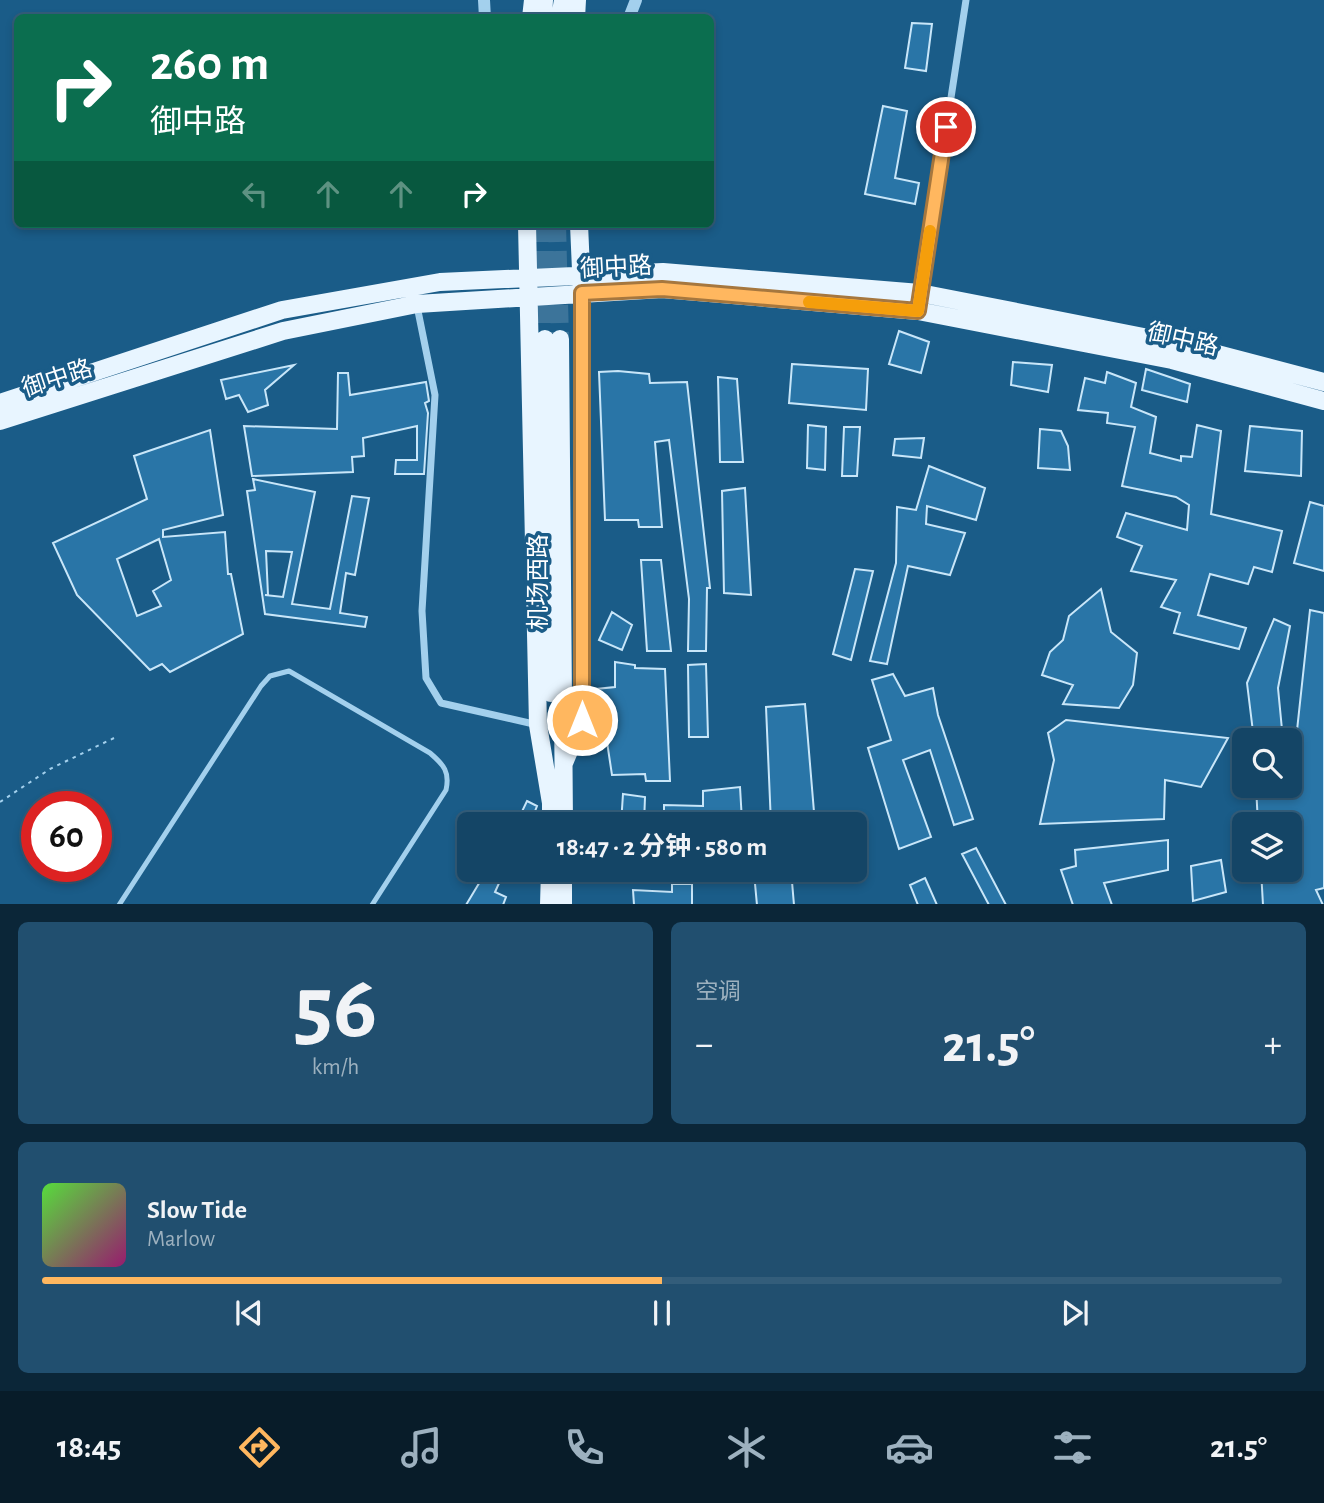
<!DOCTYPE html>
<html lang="zh">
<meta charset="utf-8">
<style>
:root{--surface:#144566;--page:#214f6f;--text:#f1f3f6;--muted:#9db1bf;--line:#335d7a;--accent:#ffb75f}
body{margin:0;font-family:"Alegreya Sans","Noto Sans SC",sans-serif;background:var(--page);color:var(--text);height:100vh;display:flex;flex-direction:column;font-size:26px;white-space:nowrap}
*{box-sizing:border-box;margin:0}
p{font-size:23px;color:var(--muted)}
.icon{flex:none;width:38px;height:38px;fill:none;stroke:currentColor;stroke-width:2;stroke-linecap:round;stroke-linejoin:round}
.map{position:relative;height:904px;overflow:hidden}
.side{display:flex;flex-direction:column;gap:18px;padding:18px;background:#0b2638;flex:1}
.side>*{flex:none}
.banner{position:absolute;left:14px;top:14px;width:700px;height:214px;border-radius:10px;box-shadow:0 4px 10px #0003,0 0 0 2px var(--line);background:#0b6e4f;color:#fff;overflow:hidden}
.buttons{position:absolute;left:1232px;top:728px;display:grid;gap:14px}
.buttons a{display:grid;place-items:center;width:70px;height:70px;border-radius:10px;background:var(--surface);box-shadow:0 4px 10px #0003,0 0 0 2px var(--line);font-size:35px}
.speed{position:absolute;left:21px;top:791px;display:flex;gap:14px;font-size:35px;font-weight:700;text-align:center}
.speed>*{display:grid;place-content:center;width:91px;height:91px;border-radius:50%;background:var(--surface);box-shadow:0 4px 10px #0003,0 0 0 2px var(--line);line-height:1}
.speed .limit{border:10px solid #d22;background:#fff;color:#111}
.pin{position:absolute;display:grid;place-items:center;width:60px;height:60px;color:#fff;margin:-30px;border:4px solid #fff;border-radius:50%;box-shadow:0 2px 7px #0007}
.me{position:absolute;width:77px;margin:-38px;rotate:0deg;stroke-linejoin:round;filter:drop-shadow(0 0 5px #0008)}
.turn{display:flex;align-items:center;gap:24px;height:147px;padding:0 21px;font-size:32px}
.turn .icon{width:91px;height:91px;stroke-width:2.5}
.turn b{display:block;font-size:49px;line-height:60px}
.lanes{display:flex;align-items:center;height:66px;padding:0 21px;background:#0003;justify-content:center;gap:35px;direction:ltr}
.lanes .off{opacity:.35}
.big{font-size:52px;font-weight:700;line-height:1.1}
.side .tile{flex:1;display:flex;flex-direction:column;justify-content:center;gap:10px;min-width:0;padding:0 24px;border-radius:10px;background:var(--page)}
.side .dial{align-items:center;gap:0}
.dial b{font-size:91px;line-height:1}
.song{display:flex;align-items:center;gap:21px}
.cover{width:84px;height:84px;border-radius:10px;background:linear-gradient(135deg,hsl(110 70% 55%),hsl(320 70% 35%))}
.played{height:7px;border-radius:4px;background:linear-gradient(90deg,var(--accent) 50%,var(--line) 50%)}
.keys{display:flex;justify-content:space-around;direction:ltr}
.heat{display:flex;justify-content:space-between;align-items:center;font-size:38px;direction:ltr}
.side .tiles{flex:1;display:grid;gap:18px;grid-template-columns:1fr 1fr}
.tile:last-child{grid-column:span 2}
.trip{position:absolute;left:457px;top:812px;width:410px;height:70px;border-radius:10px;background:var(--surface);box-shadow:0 4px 10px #0003,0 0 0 2px var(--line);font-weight:700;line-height:70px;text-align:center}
.tab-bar{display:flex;height:112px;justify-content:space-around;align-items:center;background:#081c29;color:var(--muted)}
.tab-bar .icon{width:49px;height:49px}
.tab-bar .current{color:var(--accent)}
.tab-bar b{font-size:32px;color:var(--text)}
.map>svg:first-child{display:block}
.building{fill:#2975a7;stroke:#c8e6f9;stroke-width:2;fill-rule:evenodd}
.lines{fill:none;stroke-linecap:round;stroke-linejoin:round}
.primary-tunnel{stroke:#3c749a;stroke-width:18;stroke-dasharray:18 9;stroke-linecap:butt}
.path{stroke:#a3d0ed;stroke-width:2;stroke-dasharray:3.5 5;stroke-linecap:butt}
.service{stroke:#a3d0ed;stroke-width:5}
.minor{stroke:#a3d0ed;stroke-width:7}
.tertiary{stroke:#a3d0ed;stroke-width:12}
.primary{stroke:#e8f5ff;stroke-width:18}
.route-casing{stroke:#a6773e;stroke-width:18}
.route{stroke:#ffb75f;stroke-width:12}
.slow{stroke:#f59e0b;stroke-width:12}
.labels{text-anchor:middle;stroke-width:7;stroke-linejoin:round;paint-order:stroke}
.street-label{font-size:24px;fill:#fff;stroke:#1a5c88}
</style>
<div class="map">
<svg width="1324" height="905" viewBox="0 0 1324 905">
<rect width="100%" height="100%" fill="#1a5c88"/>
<path class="building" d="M912,23L932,24L926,71L905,68Z
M883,106L907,111L895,178L919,183L915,204L865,194Z
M899,331L929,342L921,373L889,364Z
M1013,362L1052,365L1048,392L1011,385Z
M792,364L868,369L866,410L789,403Z
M294,365L265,390L268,405L248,412L239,395L226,399L221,380Z
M1146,369L1190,384L1187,402L1142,390Z
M618,371L649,374L650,383L687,382L710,588H707L706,651H688L689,599L669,440L655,442L662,527H639L638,520H605L599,372Z
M1107,372L1136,383L1131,407L1156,417L1150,453L1181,461V456L1192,457L1197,425L1221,431L1211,514L1282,531L1272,572L1254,567L1248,584L1210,574L1198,615L1246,628L1239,649L1174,633L1180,613L1161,607L1176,580L1131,571L1142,546L1117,537L1126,513L1187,530L1189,505L1176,497L1122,486L1135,427L1107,423L1108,413L1078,410L1085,378L1105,383Z
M338,373H348L350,395L426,382L429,401L425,403L428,413L424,474H395L396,460H417V426L363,438L364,456L352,457L353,472L252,476L244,426L337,429Z
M718,377L737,379L743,462H720Z
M808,425L826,427L825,470L807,468Z
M1250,426L1302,431L1301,476L1245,471Z
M844,427H860L857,476H842Z
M1040,429L1061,431L1068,446L1070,470L1038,468Z
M210,430L223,515L163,530V537L225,532L228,574H231L243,634L170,672L162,664L150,670L77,595L53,543L147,499L134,456ZM159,539L171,580L153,591L161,606L137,616L117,559Z
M924,438L921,458L893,455L895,439Z
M929,466L985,488L976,520L927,506L926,524L965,533L950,575L908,566L887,664L870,661L896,563L897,507L916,510Z
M253,479L315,492L292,604L330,609L352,496L369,498L355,575L346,573L340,613L367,617L365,627L265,614L247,491L255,490ZM266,551L292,552L283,597L265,595H268Z
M745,488L751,595L724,593L722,491Z
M1310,502L1324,506V571L1294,563Z
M641,560H661L671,651H647Z
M855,569L873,571L851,660L833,654Z
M1101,589L1111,632L1137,653L1133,685L1119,708L1063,704L1073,685L1042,675L1050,652L1063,640L1069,616Z
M1310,610L1324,613V888L1316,890L1323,905H1263L1261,870H1290V824H1258L1256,786H1291Z
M612,612L632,625L622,650L599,640Z
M1274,619L1290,626L1278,688L1283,740H1254L1247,683Z
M615,662L635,665V668L665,669L670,781H646L645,774L612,775L607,742L596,741V689L615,687Z
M706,664L708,737H689L688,665Z
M893,674L905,696L933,688L938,715L973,819L954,825L930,750L903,760L931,837L899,849L868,748L891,740L872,680Z
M805,704L815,824H771L766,707Z
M1066,720L1228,738L1201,787L1165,780L1164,819L1040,824L1054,760L1048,733Z
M740,787L742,821L664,824V805L703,806V791Z
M623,794L645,797L644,824H621Z
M527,801L537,806L530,824H516Z
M1168,840V870L1104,883L1112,905H1073L1061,870L1076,866L1075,850Z
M976,848L1006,905H989L962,854Z
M1221,860L1226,892L1193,901L1191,866Z
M487,870H505L495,892L506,897L503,905H466Z
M791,870L794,905H757L754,873Z
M925,878L937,905H918L910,885Z
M672,884H692V905H634L633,890L672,892Z"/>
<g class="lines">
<path class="primary-tunnel" d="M544,224L545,339
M557,224L560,339"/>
<path class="path" d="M0,802L50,769L114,738"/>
<path class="service" d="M119,905L261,686L270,676L289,671L430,753C444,765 450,772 446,790L372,905"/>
<path class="minor" d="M921,293L966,0
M417,306L435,395L422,611L426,678L441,703L538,725"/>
<path class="tertiary" d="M484,0L485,18
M629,18L636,0"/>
<path class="primary" d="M531,18L533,0
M543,18L544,0
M560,18L563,0
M576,18L577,0
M527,224L538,725L551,803
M545,339L551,693
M560,339L564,824
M0,403L282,310L440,282L663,272L920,293L1179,344L1324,382
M0,421L283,331L417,304L662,289L918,311L1172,360L1324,401
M564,763L582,720V293L579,224
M551,824V794
M549,905L550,870
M563,905V870"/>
</g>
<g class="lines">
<defs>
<path id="route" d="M582,720V293L662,289L918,311L946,127"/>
</defs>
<use href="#route" class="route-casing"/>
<use href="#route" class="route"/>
<path class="slow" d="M809,302L918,311L930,231"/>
</g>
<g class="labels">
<g class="street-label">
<text transform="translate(616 267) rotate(-3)" y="8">御中路</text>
<text transform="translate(1183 339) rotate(13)" y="8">御中路</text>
<text transform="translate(57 378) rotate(-18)" y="8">御中路</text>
<text transform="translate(538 582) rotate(-90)" y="8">机场西路</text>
</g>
</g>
</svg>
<div class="buttons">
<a><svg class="icon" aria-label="search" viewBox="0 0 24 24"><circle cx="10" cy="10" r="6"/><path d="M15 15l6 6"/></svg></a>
<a><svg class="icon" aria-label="layers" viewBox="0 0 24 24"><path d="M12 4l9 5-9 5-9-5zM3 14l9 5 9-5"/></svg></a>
</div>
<div class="speed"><div class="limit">60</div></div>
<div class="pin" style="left:946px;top:127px;background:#d93025"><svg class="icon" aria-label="arrive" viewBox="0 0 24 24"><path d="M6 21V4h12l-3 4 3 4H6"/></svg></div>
<svg class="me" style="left:582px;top:720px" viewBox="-20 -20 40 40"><circle r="17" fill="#ffb75f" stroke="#fff" stroke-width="3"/><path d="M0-11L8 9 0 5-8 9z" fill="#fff"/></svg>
<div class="trip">18:47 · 2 分钟 · 580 m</div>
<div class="banner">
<div class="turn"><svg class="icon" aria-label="right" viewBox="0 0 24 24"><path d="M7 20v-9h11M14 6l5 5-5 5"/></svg><div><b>260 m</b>御中路</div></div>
<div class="lanes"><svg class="icon off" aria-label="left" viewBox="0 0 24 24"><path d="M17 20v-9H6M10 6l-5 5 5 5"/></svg><svg class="icon off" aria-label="ahead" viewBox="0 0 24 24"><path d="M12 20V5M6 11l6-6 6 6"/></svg><svg class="icon off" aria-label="ahead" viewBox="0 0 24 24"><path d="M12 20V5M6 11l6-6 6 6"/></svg><svg class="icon" aria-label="right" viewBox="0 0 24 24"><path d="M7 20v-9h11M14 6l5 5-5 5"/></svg></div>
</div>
</div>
<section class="side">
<div class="tiles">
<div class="tile dial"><b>56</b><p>km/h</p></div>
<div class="tile"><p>空调</p>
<div class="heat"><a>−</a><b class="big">21.5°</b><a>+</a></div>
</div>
<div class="tile">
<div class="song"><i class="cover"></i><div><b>Slow Tide</b><p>Marlow</p></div></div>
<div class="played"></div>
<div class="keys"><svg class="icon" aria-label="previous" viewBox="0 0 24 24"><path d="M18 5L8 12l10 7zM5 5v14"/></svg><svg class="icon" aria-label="pause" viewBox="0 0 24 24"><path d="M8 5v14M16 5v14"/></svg><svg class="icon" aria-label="next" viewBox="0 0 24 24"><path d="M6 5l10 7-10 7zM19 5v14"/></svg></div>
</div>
</div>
</section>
<nav class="tab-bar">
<b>18:45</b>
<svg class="icon current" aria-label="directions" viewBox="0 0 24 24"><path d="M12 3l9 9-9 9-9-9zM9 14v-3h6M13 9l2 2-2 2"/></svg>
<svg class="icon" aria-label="music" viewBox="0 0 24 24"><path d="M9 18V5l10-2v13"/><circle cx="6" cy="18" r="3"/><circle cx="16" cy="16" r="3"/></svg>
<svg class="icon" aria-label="phone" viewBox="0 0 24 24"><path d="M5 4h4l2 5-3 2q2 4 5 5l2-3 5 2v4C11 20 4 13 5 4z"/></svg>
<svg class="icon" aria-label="climate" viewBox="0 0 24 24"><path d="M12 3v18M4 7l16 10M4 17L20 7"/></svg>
<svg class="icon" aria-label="car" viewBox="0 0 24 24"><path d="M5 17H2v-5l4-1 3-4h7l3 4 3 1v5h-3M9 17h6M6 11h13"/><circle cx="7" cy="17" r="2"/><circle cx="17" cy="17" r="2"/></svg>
<svg class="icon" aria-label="filters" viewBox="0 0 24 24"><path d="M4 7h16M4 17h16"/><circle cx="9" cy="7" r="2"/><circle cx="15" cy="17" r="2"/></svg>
<b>21.5°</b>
</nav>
